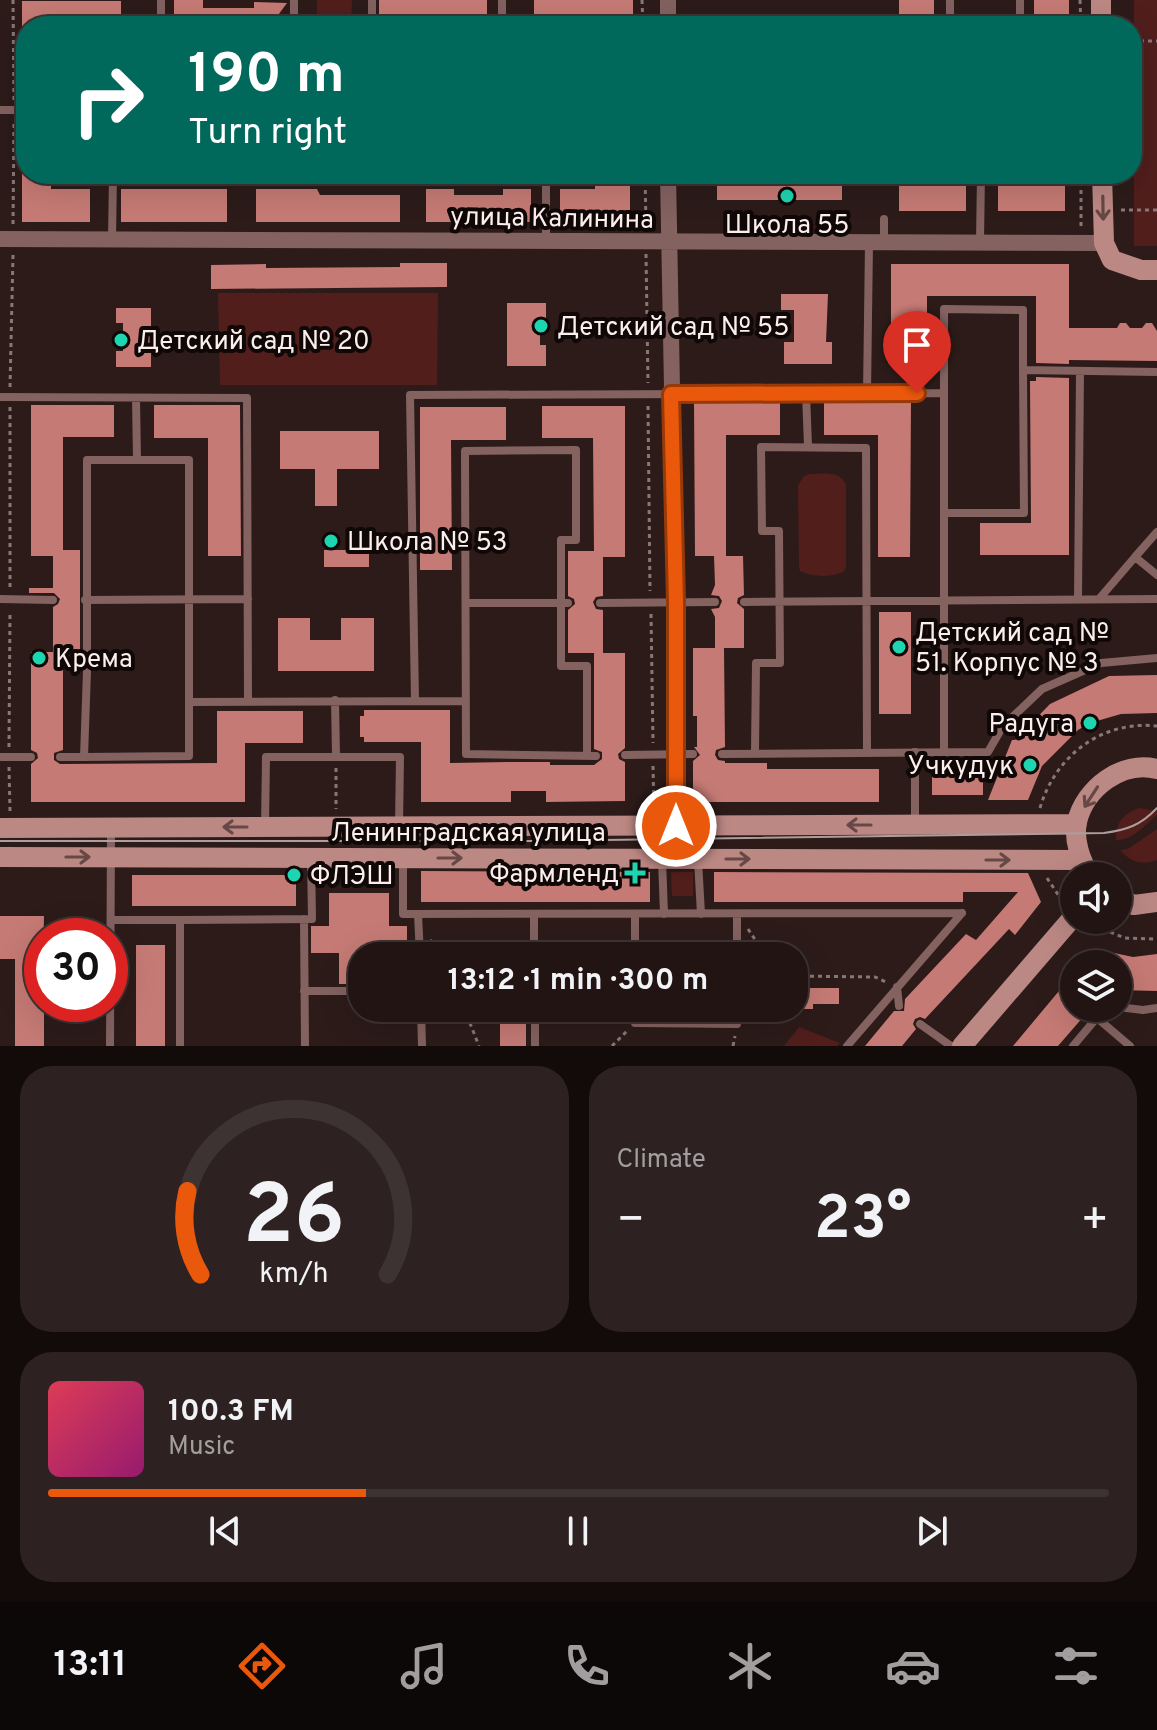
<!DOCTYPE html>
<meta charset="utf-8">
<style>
:root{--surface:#211413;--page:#2d2121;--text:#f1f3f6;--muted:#a29ea0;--line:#3e3333;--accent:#ea580c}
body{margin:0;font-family:Overpass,sans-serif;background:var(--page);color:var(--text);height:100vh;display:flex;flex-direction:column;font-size:30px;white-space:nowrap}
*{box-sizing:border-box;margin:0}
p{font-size:26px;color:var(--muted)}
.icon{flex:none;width:44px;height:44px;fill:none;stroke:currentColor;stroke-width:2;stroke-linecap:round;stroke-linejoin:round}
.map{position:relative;height:1046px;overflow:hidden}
.details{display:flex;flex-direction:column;gap:20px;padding:20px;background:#120b0a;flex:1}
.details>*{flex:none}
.banner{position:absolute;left:16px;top:16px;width:1126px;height:168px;border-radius:32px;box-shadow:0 8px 32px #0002,0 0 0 2px var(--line);background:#00695c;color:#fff;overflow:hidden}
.controls{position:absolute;left:1060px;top:862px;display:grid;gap:16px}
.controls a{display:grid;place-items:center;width:72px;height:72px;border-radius:50%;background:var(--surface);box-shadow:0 8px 32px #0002,0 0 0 2px var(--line);font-size:40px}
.speed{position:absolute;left:24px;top:918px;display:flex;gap:16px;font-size:40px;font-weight:700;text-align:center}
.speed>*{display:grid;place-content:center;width:104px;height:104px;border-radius:50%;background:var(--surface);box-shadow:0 8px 32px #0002,0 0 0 2px var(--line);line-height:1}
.speed .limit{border:12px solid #d22;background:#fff;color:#111}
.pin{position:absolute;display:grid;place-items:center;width:68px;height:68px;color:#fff;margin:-82px -34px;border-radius:50% 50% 50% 0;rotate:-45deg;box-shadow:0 0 8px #0007}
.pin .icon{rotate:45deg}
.me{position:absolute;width:88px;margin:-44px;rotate:0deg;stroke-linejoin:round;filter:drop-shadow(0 0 6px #0008)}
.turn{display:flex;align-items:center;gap:28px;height:168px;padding:0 40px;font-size:36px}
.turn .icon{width:104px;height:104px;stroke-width:2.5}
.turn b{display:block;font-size:56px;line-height:68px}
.big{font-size:60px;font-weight:700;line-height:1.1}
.details .widget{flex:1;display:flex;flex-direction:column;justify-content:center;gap:12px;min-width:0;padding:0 28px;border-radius:32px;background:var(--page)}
.details .dial{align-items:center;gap:0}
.dial svg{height:208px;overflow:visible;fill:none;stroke:var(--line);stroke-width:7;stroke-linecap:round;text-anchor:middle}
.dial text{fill:var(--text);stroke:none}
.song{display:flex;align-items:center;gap:24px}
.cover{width:96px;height:96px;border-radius:12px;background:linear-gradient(135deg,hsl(350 70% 55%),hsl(320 70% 35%))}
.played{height:8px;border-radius:4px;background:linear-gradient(90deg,var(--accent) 30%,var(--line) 30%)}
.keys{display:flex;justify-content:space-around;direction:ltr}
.heat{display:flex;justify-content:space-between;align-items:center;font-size:44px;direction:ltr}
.details .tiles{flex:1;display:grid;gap:20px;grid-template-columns:1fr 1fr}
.widget:last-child{grid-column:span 2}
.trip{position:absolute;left:348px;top:942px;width:460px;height:80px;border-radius:32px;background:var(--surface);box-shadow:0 8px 32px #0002,0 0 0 2px var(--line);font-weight:700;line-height:80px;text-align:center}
.dock{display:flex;height:128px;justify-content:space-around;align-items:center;background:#0d0808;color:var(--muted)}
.dock .icon{width:56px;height:56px}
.dock .current{color:var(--accent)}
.dock b{font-size:36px;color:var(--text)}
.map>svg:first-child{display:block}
.green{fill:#511e1c}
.building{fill:#c57a75}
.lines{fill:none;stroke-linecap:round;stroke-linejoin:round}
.path{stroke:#877876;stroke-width:3;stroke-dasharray:4 4;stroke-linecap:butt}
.lane{stroke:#836260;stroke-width:8}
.street{stroke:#836260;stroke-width:16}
.secondary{stroke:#bc8884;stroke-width:20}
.tram{stroke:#ac9e9c;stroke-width:2}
.oneway{stroke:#664846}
.route-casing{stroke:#983908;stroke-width:20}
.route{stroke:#ea580c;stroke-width:14}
.poi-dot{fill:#1ed5b1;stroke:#0f0807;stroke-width:3}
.labels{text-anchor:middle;stroke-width:8;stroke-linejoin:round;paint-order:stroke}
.street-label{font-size:26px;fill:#fbeeed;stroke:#0f0807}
.poi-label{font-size:26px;fill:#fbeeed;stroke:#0f0807;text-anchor:start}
</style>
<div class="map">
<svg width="1157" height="1046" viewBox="0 0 1157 1046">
<rect width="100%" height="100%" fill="#2c1b19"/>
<path class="green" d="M317,0H352L351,26H317Z
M1134,0H1157V246H1134Z
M218,293H438L437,385H220Z
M810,474C823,474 840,470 846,485V567L844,571C833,578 812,577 800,571L799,567L798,485L804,476Z
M1139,808L1157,811V815C1145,825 1132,841 1116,840C1116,822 1123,814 1139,808Z
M1157,829V860C1141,866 1131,862 1120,850L1128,849Z
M671,872H693V896H672Z
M799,1027L840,1043L837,1046H784Z"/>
<path class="building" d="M174,0H203V8H254V2L287,3L270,26H174Z
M379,0H487V26H379Z
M534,0H633V26H534Z
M899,0H934V26H899Z
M1034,0H1069V26H1034Z
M22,1H121V26H22Z
M22,174H51V189H90V222H22Z
M595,174H630V222H560V189H595Z
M717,174H842V200H717Z
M899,174H924V184H966V211H899Z
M1040,174H1065V211H998V178H1040Z
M121,189H227V222H121Z
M256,189H317L320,195H400V222H256Z
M426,189H454V195H503V189H531V222H426Z
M400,263H447V287L211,289V265L266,264V268L400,267Z
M891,264H1069V328H1117L1120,323H1126L1130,328H1142L1146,323H1152L1157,331V361L1069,360V364L1036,363V296H927V356H891Z
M781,294H828L826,342H832V364H784V342H794V310H781Z
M507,303H546V318H540V345H546V366H507Z
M116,308H151V367H116V351H123V323H116Z
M1036,377L1069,378V555H980V523H1031L1030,381H1036Z
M824,402H911L910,557H878V435H824Z
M694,403H780V435H726V556H743L744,595L738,598L737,603L744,609V648H715V617L711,609L719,608L722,601L719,596L711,595L715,585L714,556H695Z
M31,405H114V437H63V550H80V652H63V750L54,753V760L60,764L217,763V711H303V743H245V802H31V764L38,758L37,753L31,750V652H53V607L58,604L60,599L54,593H29V588H53V556H31Z
M154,405H240L241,556H208V438H154Z
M542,406H625V557H603V596L596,597L593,602L596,609L603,610V653H625V748L618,754L619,759L625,762V801L546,802V791H511V802H421V742H364V737H360V716H364V710H450V763L508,762H550V765H594L602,759V752L594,749V653H568V610L575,604L574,599L568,596V551H594L593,438H542Z
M420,407H506V440H451L452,570H420Z
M280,431H379V469H337V506H315V469H280Z
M324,550H369V567H324Z
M879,612H911V714H879Z
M278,618H310V640H341V618H374V671H278Z
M693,648H724L725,747L716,750L715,755L718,760L725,761V763H767V769H879V802H693V761L700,755L694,747H697V716H693Z
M1157,675V713L1121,714L1090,723L1078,730L1042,766L1028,800H988L1012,740H1015L1050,704L1109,676Z
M932,762H983V795H932Z
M421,871L650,872V902H421Z
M714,872L1028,873L1041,902L1015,935L1009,929L925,1019L920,1017L915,1019L913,1024L916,1029L902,1046H865L894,1011H904L905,999L966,934L976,940L1018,892H963V902H714Z
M132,875H296V906H132Z
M329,893H389V926H407V953H362V984H339V953H311V926H329Z
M0,916H44L42,1004H44V1046H15V959H0Z
M136,945H165V1046H136Z
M500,945H526V956H500Z
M646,945H723V956H646Z
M1095,949L1133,957L1157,954V991L1118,990V964H1083Z
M1074,973V1008H1091L1058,1046H1013Z
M794,988H839V1004H813V1009H794Z
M500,1008H526V1046H500Z"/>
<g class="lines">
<path class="path" d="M13,0L14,100
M642,0L643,26
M1080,0L1081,26
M1132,41H1157
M645,174L646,225
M1081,174V226
M1121,210H1157
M13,224L14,120
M646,254L648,383
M10,387L13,255
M648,406L650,591
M10,407V587
M651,614L653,743
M9,747L10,611
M653,766L654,811
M9,767L10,811
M336,768V809
M1040,808C1055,756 1102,720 1157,726
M1047,878L1065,905
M1088,923L1125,938L1157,939
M748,929L766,956
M430,940L440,949L443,956
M794,976L875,977L886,982
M464,1008L479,1046
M612,1046L627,1031
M733,1046L735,1036"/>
<path class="lane" d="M161,0V26
M294,0V26
M502,0V26
M950,0V26
M1020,0V26
M372,26V0
M0,110H26
M884,219V242
M112,239L113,174
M546,241V174
M980,242L981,174
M806,393L808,446
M867,393L869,243
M0,397L247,398L248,701
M136,398L137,460
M87,460H189V756L84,757L87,671Z
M945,513H1024L1023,370L1157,372
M1157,532L1135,557L1157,575
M0,599L53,600
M1078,599L1080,371
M1099,599L1135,557
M85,600L248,599
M744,602L1157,599
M466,603H568
M600,603L715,602
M335,700L336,756
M415,701L410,395L943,393
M189,702L465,701
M755,752L756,663H780L779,531H762L761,447L866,448L867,753
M944,752V309L1023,310V370
M587,754V666H561V540H576V450L465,451L466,754L596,756
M722,754L988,752L1003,726L1042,689L1101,663L1157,658
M625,755L693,754
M0,757H31
M60,757H84
M915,824V752
M265,827L266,757H400L399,827
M403,858V914L962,913
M662,859L664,914
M698,860L701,914
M418,914L420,956
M534,914V956
M635,914V956
M737,914V956
M304,919L305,1046
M111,920H180
M897,987L899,1006
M304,991H362
M1118,1007L1143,1010L1157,1008
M421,1008L422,1046
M535,1008V1046
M635,1008V1023L737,1024V1008
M1097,1018L1130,1046
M920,1024L951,1046
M110,1046L111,828
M180,1046V920L312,919L311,858
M847,1046L962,913
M1073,1046L1105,1008"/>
<path class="street" d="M668,26V0
M0,239L1104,243
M676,826L698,859
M662,859L676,826V602L668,174"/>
<path class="secondary" d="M1101,26V0
M1102,174L1104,243L1112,260L1141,270H1157
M0,828L1077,824
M0,857L1080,860
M1090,876C1081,861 1073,840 1077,822C1085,788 1122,760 1157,769
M1118,898L1134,905L1157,902
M962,1046L1074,916"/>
<path class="tram" d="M0,841H534L1104,833C1127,830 1141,825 1157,808"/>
</g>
<defs><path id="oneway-shaft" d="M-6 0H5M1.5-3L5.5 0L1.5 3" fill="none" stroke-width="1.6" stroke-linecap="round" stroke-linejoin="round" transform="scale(2)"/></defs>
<g class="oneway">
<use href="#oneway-shaft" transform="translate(1103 208) rotate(89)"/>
<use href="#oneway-shaft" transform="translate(1091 797) rotate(123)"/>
<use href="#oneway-shaft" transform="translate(859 825) rotate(180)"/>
<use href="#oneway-shaft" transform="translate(235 827) rotate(180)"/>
<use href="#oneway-shaft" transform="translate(78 857)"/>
<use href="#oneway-shaft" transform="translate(450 858)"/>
<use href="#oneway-shaft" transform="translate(738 859)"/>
<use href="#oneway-shaft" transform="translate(998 860)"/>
</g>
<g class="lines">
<defs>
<path id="route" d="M676,826V602L671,394L917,393"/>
</defs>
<use href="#route" class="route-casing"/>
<use href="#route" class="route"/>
</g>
<g class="poi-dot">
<circle cx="787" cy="196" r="8"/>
<circle cx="541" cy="326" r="8"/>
<circle cx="121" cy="340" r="8"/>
<circle cx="331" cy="541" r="8"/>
<circle cx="899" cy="647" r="8"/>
<circle cx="39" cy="658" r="8"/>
<circle cx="1090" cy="723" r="8"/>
<circle cx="1030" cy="765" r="8"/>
<path d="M631 861h8v8h8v8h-8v8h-8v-8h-8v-8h8z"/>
<circle cx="294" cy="875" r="8"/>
</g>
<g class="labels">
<g class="street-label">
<text transform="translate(552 217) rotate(1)" y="9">улица Калинина</text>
<text x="468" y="841">Ленинградская улица</text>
</g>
<g class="poi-label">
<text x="787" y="233" text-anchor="middle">Школа 55</text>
<text x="557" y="335">Детский сад № 55</text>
<text x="137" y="349">Детский сад № 20</text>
<text x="347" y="550">Школа № 53</text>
<text x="915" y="641">Детский сад №<tspan x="915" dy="30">51. Корпус № 3</tspan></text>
<text x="55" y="667">Крема</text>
<text x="1074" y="732" text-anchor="end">Радуга</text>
<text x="1014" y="774" text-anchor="end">Учкудук</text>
<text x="619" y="882" text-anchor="end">Фармленд</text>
<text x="310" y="884">ФЛЭШ</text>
</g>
</g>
</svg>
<div class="controls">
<a><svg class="icon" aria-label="sound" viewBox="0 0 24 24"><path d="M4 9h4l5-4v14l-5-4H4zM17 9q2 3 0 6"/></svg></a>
<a><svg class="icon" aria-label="layers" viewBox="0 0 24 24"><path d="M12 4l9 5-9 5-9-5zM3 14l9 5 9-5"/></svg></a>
</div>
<div class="speed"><div class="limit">30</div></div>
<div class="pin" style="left:917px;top:393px;background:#d93025"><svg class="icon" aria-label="arrive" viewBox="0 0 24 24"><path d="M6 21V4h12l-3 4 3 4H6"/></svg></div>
<svg class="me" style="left:676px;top:826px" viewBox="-20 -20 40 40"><circle r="17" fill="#ea580c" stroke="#fff" stroke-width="3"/><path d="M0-11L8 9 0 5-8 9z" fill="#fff"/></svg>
<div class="trip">13:12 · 1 min · 300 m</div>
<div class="banner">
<div class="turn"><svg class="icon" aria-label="right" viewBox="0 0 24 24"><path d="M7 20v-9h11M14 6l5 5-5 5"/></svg><div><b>190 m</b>Turn right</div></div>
</div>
</div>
<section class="details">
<div class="tiles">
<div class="widget dial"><svg viewBox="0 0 100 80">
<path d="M14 69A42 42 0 1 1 86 69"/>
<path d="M14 69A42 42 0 0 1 9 37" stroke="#ea580c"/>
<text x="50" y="56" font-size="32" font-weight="700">26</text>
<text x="50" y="72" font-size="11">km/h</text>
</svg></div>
<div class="widget"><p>Climate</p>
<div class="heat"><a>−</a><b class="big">23°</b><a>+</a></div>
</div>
<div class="widget">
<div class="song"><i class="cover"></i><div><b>100.3 FM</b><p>Music</p></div></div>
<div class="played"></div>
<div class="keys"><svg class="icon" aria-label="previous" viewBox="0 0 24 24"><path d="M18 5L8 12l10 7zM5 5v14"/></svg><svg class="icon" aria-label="pause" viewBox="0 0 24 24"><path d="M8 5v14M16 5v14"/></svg><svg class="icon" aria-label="next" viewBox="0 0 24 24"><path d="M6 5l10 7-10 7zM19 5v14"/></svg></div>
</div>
</div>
</section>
<nav class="dock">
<b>13:11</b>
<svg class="icon current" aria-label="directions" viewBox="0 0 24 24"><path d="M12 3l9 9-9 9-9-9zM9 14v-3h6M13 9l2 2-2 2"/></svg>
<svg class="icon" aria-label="music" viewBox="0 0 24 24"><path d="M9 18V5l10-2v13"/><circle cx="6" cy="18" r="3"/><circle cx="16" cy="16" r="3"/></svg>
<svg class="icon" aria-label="phone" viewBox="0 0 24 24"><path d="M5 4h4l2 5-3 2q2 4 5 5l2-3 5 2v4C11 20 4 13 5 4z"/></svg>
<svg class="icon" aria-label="climate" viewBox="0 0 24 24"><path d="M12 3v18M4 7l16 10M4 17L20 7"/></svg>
<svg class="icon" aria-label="car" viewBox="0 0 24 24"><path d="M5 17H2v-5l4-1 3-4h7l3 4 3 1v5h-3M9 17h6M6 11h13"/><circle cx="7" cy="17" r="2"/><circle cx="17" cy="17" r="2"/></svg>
<svg class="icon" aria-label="filters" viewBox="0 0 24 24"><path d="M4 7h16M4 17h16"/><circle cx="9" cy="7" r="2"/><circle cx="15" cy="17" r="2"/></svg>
</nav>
